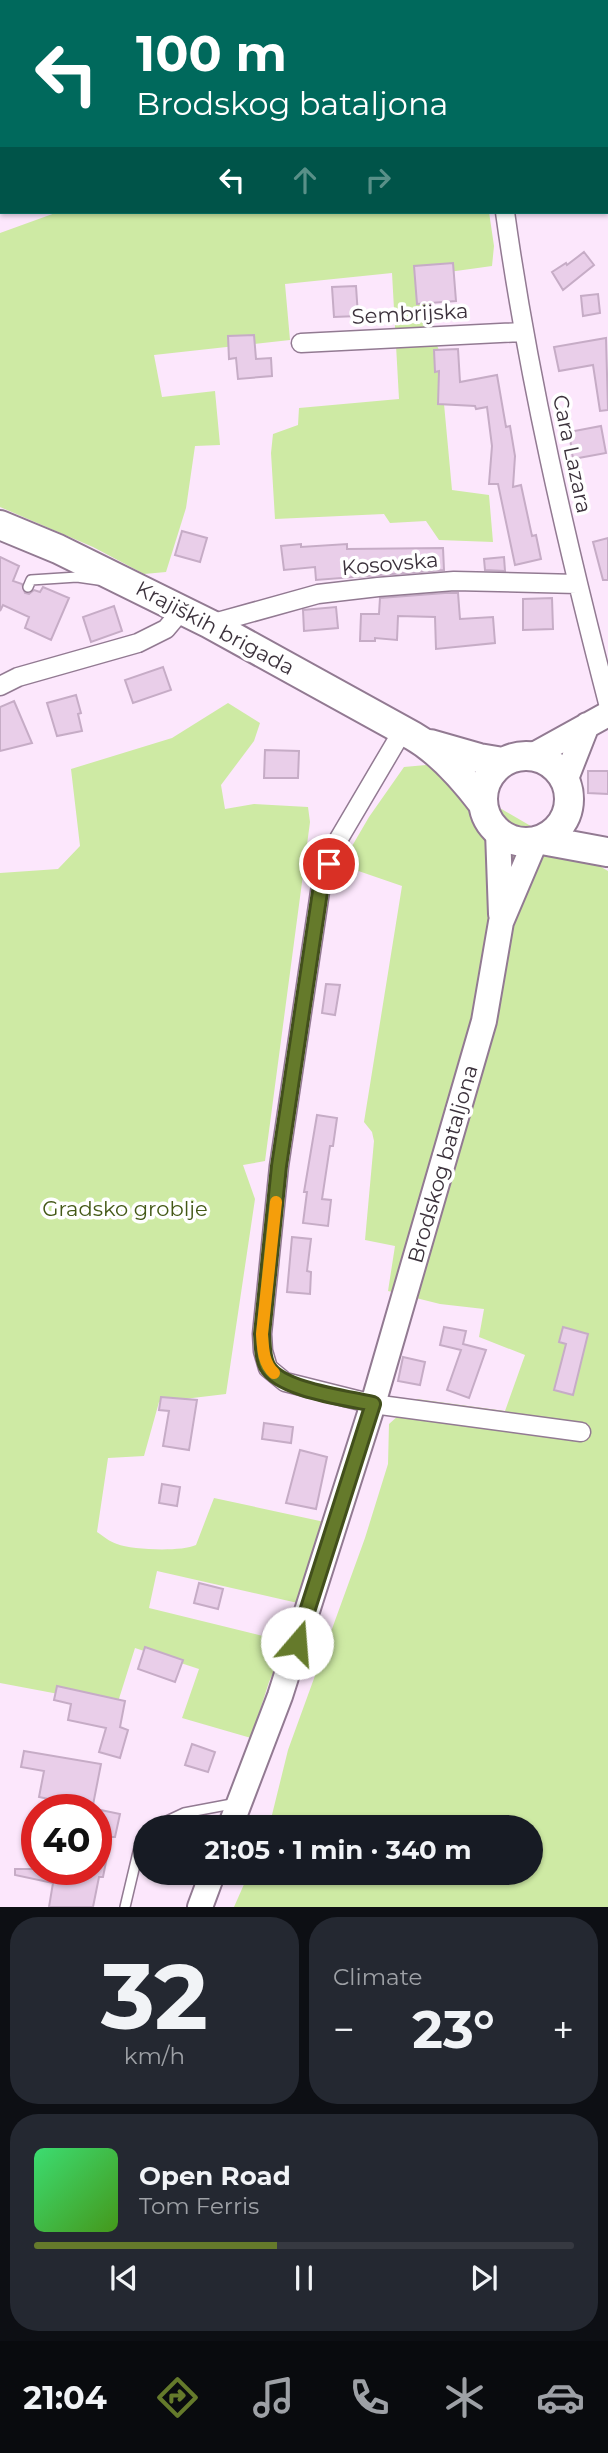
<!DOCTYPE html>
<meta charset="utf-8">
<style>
:root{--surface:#171b24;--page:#242831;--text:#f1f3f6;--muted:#9ea1a6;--line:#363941;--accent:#657a2b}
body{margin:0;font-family:Montserrat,sans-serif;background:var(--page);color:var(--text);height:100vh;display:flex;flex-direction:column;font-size:26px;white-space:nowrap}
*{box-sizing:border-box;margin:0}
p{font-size:23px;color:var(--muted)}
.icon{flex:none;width:38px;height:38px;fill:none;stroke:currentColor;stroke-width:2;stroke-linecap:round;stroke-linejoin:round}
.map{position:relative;height:1907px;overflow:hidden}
.details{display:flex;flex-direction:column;gap:10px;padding:10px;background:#0d0f14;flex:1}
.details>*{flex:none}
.top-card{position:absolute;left:0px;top:0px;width:609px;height:214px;box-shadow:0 2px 5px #0004;background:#00695c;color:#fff;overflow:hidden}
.speed{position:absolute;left:21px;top:1794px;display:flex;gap:14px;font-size:35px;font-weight:700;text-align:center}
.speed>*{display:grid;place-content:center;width:91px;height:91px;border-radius:50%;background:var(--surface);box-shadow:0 2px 5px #0004;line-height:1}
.speed .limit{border:10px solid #d22;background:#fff;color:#111}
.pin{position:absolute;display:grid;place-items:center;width:60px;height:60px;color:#fff;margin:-30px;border:4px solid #fff;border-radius:50%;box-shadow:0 2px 7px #0007}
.me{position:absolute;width:77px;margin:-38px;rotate:18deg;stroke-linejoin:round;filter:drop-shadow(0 0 5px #0008)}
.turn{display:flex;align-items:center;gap:24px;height:147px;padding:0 21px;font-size:32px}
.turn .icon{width:91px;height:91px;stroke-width:2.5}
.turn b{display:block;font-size:49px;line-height:60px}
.lanes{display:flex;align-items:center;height:66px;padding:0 21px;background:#0003;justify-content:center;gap:35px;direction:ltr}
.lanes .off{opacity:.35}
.big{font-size:52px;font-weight:700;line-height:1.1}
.details .card{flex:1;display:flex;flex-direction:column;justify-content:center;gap:10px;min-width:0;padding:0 24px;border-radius:28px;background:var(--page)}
.details .dial{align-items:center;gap:0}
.dial b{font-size:91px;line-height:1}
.song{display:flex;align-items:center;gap:21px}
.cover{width:84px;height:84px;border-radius:10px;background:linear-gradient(135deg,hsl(140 70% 55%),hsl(100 70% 35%))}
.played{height:7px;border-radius:4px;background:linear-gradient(90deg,var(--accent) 45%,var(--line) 45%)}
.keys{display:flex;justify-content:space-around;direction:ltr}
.heat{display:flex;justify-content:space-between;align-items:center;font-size:38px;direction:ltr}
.details .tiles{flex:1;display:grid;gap:10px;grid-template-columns:1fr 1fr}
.card:last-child{grid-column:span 2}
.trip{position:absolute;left:133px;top:1815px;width:410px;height:70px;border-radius:35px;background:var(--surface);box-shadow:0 2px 5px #0004;font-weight:700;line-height:70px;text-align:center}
.tab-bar{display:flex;height:112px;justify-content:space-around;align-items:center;background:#090b0e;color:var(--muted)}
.tab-bar .icon{width:49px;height:49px}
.tab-bar .active{color:var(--accent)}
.tab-bar b{font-size:32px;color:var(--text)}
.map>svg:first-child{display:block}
.green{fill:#ceeaa4}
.building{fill:#e9cee9;stroke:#c6acc6;stroke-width:2}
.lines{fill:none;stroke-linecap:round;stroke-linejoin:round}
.lane-casing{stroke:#927a92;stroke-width:12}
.street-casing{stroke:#927a92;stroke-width:21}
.secondary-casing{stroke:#927a92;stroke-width:28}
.primary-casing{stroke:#927a92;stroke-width:32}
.lane{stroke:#fff;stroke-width:9}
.street{stroke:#fff;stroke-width:18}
.secondary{stroke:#fff;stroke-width:24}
.primary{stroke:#fff;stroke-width:28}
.route-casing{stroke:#424f1c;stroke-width:18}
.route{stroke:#657a2b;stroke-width:12}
.slow{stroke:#f59e0b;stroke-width:12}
.labels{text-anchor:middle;stroke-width:7;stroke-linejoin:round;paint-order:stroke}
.street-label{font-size:21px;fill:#3c323c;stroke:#fff}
.park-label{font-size:21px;fill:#435816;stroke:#fff}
</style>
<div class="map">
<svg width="608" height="1907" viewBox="0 0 608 1907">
<rect width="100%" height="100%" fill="#fce7fc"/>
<path class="green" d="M58,212H489L494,246L492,266L427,275L431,333L439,350L452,490L489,495L493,542L439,540L426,521L390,523L384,514L275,519L271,453L273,434L298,425L299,408L399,399L392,273L285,284L290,340L154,355L162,397L215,391L220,445L195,446L186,508L166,572L144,574L93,547L0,507V233Z
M228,703L260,723L254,741L221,785L225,809L254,804L308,807L310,822L265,1161L243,1165L255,1199L226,1394L159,1402L144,1456L108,1458L97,1532C103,1536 110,1542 117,1544C132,1550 181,1552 196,1545L214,1498L343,1526L302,1604L157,1571L149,1608L287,1642L269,1682L251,1738L182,1718L199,1669L135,1648L117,1705L0,1683V873L58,869L80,846L71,769L172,738Z
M426,765L608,871V1907H234L249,1873L530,1872V1827H269L288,1750L365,1538L388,1464L389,1424L417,1399L505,1411L525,1355L479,1337L484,1309L440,1304L388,1291L395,1246L365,1240L374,1141L372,1132L364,1122L402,886L341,865L369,817L404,767Z"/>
<path class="building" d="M584,252L594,265L563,290L552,272L566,263L567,265Z
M453,263L456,301L417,304L414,266Z
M356,286L358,316L334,317L332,287Z
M598,294L600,313L583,316L581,296Z
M254,335L256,359L271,358L272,376L238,379L236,358L229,359L228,336Z
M606,338L608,410L600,411L593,365L559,371L554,347Z
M458,349L460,382L497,375L506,427L510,426L515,456L513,487L521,485L532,536L536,535L541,559L515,565L498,484H489L492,446L487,407L476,409L475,406L438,404L439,371L435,372L434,350Z
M601,426L606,453L573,459L569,432Z
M182,531L207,538L200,562L175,555Z
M608,538V580H603L593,542Z
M301,544V547L347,544V549L443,548L444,570L316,580L315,567L284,570L281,546Z
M0,557L19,566L13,581L22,584L25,593L29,594L34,590L40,592L43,587L69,598L51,640L25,628L29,617L3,605L0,611Z
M504,557L505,571L485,570L484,559Z
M445,593H458L460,619L493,617L495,643L436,649L435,617L398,616L397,640L375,638V641H360L361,614H379L380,598Z
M552,598L553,629L523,630V599Z
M114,606L122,631L91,642L83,617Z
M336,607L338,628L304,631L303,610Z
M163,667L171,690L133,703L125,680Z
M76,695L81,713L78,714L82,731L57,736L47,703Z
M14,701L32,743L0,751V707Z
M265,750L299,751L298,778H264Z
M588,771H608V794L588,793Z
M326,984L340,985L335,1015L322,1013Z
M317,1115L337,1118L333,1146H330L322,1199L331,1200L328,1226L303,1223L307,1192H304Z
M292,1237L311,1239L307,1271L311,1272L310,1294L287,1292Z
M444,1327L466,1331L463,1344L486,1350L469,1398L447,1390L461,1350L440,1345Z
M563,1327L588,1334L573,1395L554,1390L566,1344L559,1342Z
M403,1357L425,1362L420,1385L398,1381Z
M161,1397L197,1400L189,1450L163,1446L169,1411L159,1410Z
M264,1423L293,1427L291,1443L262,1439Z
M300,1450L327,1457L316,1509L286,1503Z
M162,1484L180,1487L177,1506L159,1503Z
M199,1583L223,1589L218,1609L194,1603Z
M145,1647L183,1660L175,1682L138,1669Z
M57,1686L125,1701L120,1727L128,1730L120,1758L99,1752L106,1728L68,1720L71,1704L54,1700Z
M192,1744L215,1752L208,1772L185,1765Z
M24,1751L101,1764L92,1810H67L68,1803L39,1797L44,1771L21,1767Z
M96,1809L120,1814L115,1837H111L103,1877H99L93,1907H49L53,1883L15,1875V1869H96Z"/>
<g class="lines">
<defs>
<path id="lane" d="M28,587L31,580L77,577L98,580
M154,1827L184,1813L237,1803
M125,1907L139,1848L145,1839"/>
<path id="street" d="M471,0V2
M140,2L143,0
M607,24H608
M0,90L2,88
M505,212C528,377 566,541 608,703
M301,343L522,332
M210,624L318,594L378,587L454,581L577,584
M0,686L18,677L138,643L166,629L182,610
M403,730L337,842L321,885L279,1166L262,1334L263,1351L268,1368L285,1382L373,1404L581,1432"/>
<path id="secondary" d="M532,756L608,714
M565,781L587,725
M498,832L501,914
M230,1827L280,1696L373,1404L484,1021L501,922L535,842
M200,1907L213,1872"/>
<path id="primary" d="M0,525L58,549L210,624L413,736C441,752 464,779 483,804
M430,744L479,758L503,762
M483 799a43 43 0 1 1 86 0a43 43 0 1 1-86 0Z
M542,840L607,852"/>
</defs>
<use href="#lane" class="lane-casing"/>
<use href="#street" class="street-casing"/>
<use href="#secondary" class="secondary-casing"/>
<use href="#primary" class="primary-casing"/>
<use href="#lane" class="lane"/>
<use href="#street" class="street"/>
<use href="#secondary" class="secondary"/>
<use href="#primary" class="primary"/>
</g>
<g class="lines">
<defs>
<path id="route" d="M297,1643L373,1404C347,1398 280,1390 267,1366C262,1356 263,1344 262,1334L279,1166L321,885L329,864"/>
</defs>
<use href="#route" class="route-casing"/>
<use href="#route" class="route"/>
<path class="slow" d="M274,1373C263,1363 263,1348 262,1334L276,1202"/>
</g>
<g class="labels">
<g class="street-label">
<text transform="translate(410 314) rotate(-3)" y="7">Sembrijska</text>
<text transform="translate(572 454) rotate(78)" y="7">Cara Lazara</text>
<text transform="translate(390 564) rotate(-5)" y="7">Kosovska</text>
<text transform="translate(215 628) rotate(28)" y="7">Krajiških brigada</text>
<text transform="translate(443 1164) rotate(-74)" y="7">Brodskog bataljona</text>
</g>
<g class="park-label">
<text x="125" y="1216">Gradsko groblje</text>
</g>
</g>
</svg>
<div class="speed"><div class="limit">40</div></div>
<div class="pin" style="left:329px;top:864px;background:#d93025"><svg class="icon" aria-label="arrive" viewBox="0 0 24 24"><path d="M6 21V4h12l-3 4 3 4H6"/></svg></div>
<svg class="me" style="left:297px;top:1643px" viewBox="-20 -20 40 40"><circle r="19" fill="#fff"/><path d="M0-13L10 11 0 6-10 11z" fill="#657a2b"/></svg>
<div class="trip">21:05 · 1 min · 340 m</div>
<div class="top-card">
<div class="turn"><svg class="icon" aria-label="left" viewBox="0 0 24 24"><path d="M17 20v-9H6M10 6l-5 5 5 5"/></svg><div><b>100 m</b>Brodskog bataljona</div></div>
<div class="lanes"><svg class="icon" aria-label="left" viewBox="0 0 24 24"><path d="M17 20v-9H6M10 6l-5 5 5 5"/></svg><svg class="icon off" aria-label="ahead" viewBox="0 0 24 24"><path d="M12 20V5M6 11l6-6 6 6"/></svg><svg class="icon off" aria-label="right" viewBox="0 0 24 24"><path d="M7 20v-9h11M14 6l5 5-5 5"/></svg></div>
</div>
</div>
<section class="details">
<div class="tiles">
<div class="card dial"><b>32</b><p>km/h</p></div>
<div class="card"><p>Climate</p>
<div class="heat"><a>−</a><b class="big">23°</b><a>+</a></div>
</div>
<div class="card">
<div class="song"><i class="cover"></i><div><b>Open Road</b><p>Tom Ferris</p></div></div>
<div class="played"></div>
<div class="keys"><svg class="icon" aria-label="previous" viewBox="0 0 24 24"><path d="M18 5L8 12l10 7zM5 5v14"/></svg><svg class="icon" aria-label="pause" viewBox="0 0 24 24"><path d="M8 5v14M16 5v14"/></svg><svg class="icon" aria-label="next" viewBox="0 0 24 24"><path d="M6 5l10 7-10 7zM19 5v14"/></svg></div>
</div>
</div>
</section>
<nav class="tab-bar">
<b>21:04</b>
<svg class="icon active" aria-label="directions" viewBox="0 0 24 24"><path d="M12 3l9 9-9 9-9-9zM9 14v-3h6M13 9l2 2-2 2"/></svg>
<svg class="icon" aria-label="music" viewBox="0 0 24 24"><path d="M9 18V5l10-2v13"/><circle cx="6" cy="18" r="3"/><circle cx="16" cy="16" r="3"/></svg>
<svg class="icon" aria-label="phone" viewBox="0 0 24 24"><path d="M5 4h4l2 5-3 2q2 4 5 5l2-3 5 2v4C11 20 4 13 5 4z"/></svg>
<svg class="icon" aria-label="climate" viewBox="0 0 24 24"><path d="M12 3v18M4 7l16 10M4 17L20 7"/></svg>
<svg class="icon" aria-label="car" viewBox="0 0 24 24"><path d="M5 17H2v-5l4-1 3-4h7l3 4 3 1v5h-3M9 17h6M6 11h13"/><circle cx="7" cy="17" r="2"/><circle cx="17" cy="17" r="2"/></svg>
</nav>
